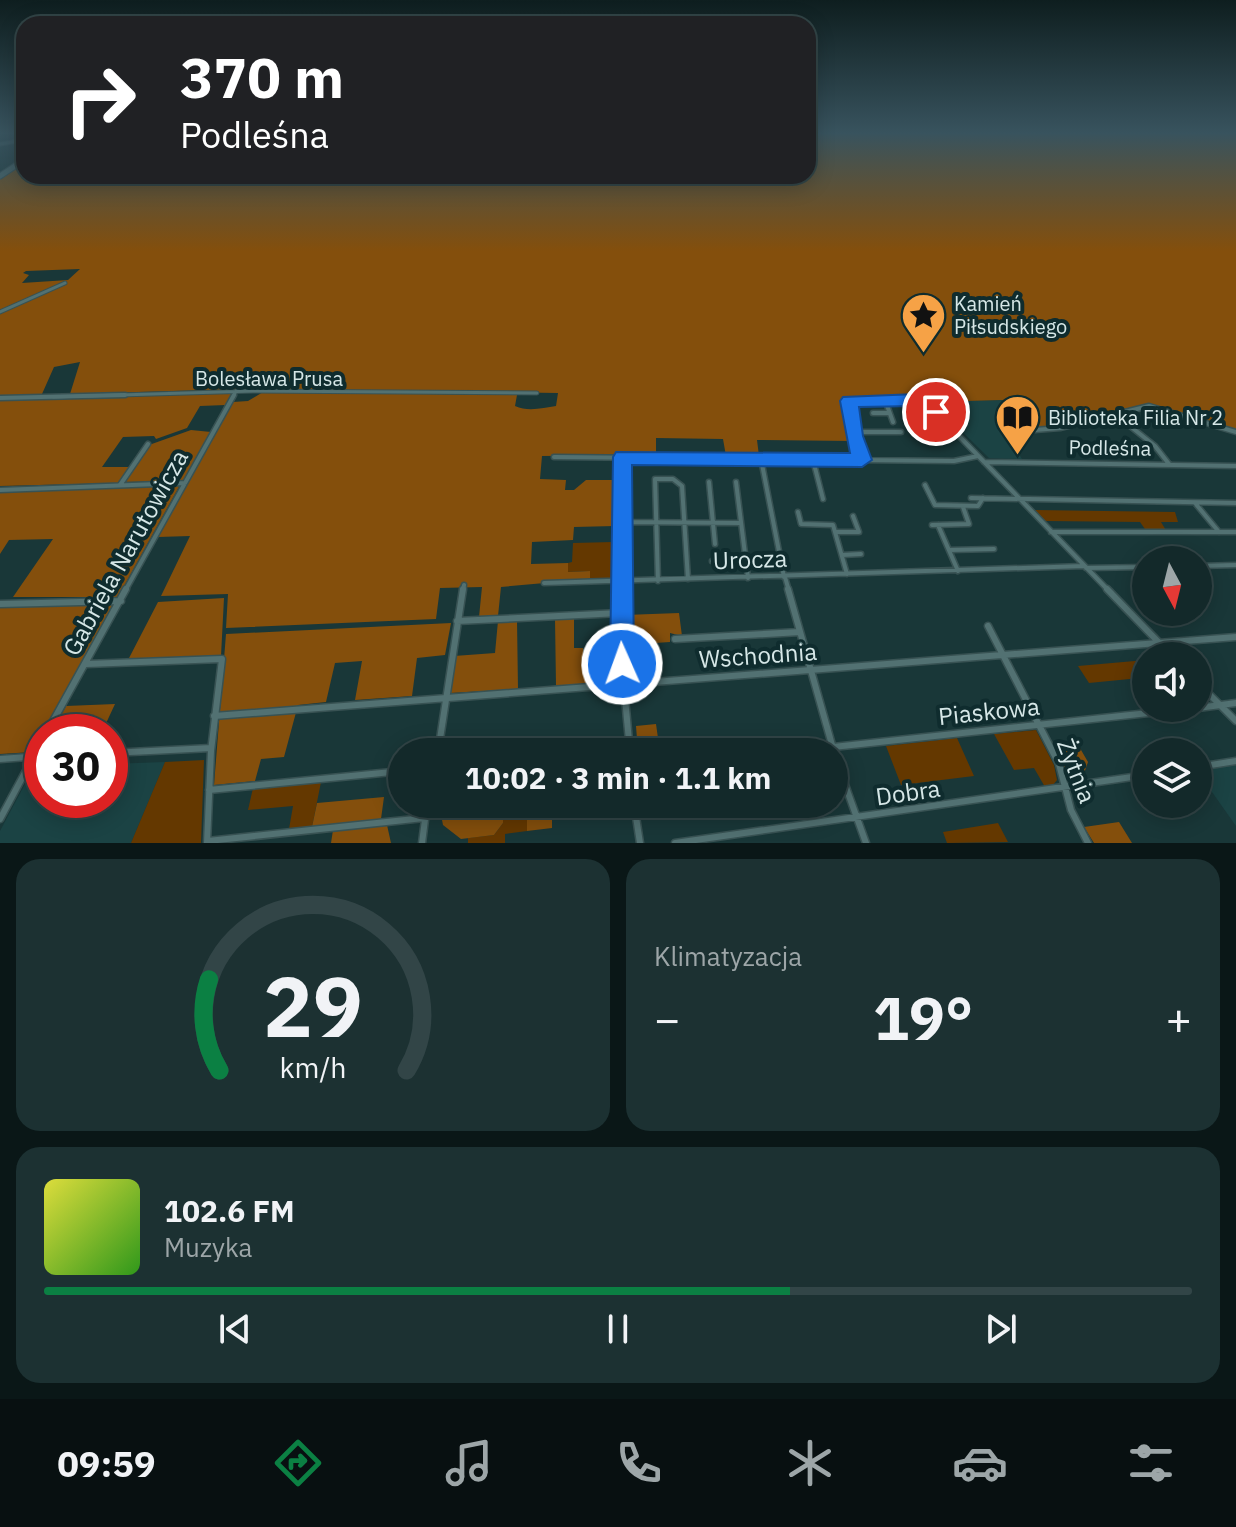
<!DOCTYPE html>
<html lang="pl">
<meta charset="utf-8">
<style>
:root{--surface:#13292a;--page:#1c3132;--text:#f1f3f6;--muted:#9da6a8;--line:#324547;--accent:#0b8043}
body{margin:0;font-family:"IBM Plex Sans",sans-serif;background:var(--page);color:var(--text);height:100vh;display:flex;flex-direction:column;font-size:30px;white-space:nowrap}
*{box-sizing:border-box;margin:0}
p{font-size:26px;color:var(--muted)}
.icon{flex:none;width:44px;height:44px;fill:none;stroke:currentColor;stroke-width:2;stroke-linecap:round;stroke-linejoin:round}
.map{position:relative;height:843px;overflow:hidden}
.panel{display:flex;flex-direction:column;gap:16px;padding:16px;background:#0a1717;flex:1}
.panel>*{flex:none}
.guide{position:absolute;left:16px;top:16px;width:800px;height:168px;border-radius:24px;box-shadow:0 4px 20px #0003,0 0 0 2px var(--line);background:#202124;color:#fff;overflow:hidden}
.needle{width:52px;rotate:173deg}
.fabs{position:absolute;left:1132px;top:546px;display:grid;gap:16px}
.fabs a{display:grid;place-items:center;width:80px;height:80px;border-radius:50%;background:var(--surface);box-shadow:0 4px 20px #0003,0 0 0 2px var(--line);font-size:40px}
.speed{position:absolute;left:24px;top:714px;display:flex;gap:16px;font-size:40px;font-weight:700;text-align:center}
.speed>*{display:grid;place-content:center;width:104px;height:104px;border-radius:50%;background:var(--surface);box-shadow:0 4px 20px #0003,0 0 0 2px var(--line);line-height:1}
.speed .limit{border:12px solid #d22;background:#fff;color:#111}
.pin{position:absolute;display:grid;place-items:center;width:68px;height:68px;color:#fff;margin:-34px;border:4px solid #fff;border-radius:50%;box-shadow:0 2px 8px #0007}
.me{position:absolute;width:88px;margin:-44px;rotate:358deg;stroke-linejoin:round;filter:drop-shadow(0 0 6px #0008)}
.turn{display:flex;align-items:center;gap:28px;height:168px;padding:0 32px;font-size:36px}
.turn .icon{width:104px;height:104px;stroke-width:2.5}
.turn b{display:block;font-size:56px;line-height:68px}
.big{font-size:60px;font-weight:700;line-height:1.1}
.panel .widget{flex:1;display:flex;flex-direction:column;justify-content:center;gap:12px;min-width:0;padding:0 28px;border-radius:24px;background:var(--page)}
.panel .dial{align-items:center;gap:0}
.dial svg{height:208px;overflow:visible;fill:none;stroke:var(--line);stroke-width:7;stroke-linecap:round;text-anchor:middle}
.dial text{fill:var(--text);stroke:none}
.song{display:flex;align-items:center;gap:24px}
.cover{width:96px;height:96px;border-radius:12px;background:linear-gradient(135deg,hsl(60 70% 55%),hsl(110 70% 35%))}
.played{height:8px;border-radius:4px;background:linear-gradient(90deg,var(--accent) 65%,var(--line) 65%)}
.keys{display:flex;justify-content:space-around;direction:ltr}
.heat{display:flex;justify-content:space-between;align-items:center;font-size:44px;direction:ltr}
.panel .tiles{flex:1;display:grid;gap:16px;grid-template-columns:1fr 1fr}
.widget:last-child{grid-column:span 2}
.trip{position:absolute;left:388px;top:738px;width:460px;height:80px;border-radius:40px;background:var(--surface);box-shadow:0 4px 20px #0003,0 0 0 2px var(--line);font-weight:700;line-height:80px;text-align:center}
.tabs{display:flex;height:128px;justify-content:space-around;align-items:center;background:#081011;color:var(--muted)}
.tabs .icon{width:56px;height:56px}
.tabs .active{color:var(--accent)}
.tabs b{font-size:36px;color:var(--text)}
.map>svg:first-child{display:block}
.built{fill:#1b4344}
.green{fill:#643800}
.forest{fill:#844f0c;fill-rule:evenodd}
.lines{fill:none;stroke-linecap:round;stroke-linejoin:round}
.street-far2-casing{stroke:#385253;stroke-width:5}
.street-far1-casing{stroke:#385253;stroke-width:7}
.street-casing{stroke:#385253;stroke-width:9}
.secondary-casing{stroke:#385253;stroke-width:7}
.street-far2{stroke:#527172;stroke-width:3}
.street-far1{stroke:#527172;stroke-width:4}
.street{stroke:#527172;stroke-width:6}
.secondary{stroke:#527172;stroke-width:5}
.route{fill:#1a73e8;stroke:#114b97;stroke-width:2}
.labels{text-anchor:middle;stroke-width:8;stroke-linejoin:round;paint-order:stroke}
.poi-label{font-size:20px;fill:#d6e7e7;stroke:#0f2c2e;text-anchor:start}
.street-label{font-size:20px;fill:#d6e7e7;stroke:#0f2c2e}
.near-street-label{font-size:24px;fill:#d6e7e7;stroke:#0f2c2e}
</style>
<div class="map">
<svg width="1236" height="843" viewBox="0 0 1236 843">
<rect width="100%" height="100%" fill="#193738"/>
<path class="built" d="M1002,400L1022,419L999,422L1004,429L1001,430L1009,438L1022,459L989,458L932,402Z
M165,762L131,843H0V831L34,767H42V800H110V764Z
M1236,763V826L1200,775L1201,770Z"/>
<path class="green" d="M1035,510L1175,512L1178,522H1161L1167,532H1147L1140,522L1045,521Z
M613,542L618,546L617,578L590,580V571L567,572L568,563L572,562L573,543Z
M1146,660V687L1140,678L1089,683L1078,666Z
M1036,730L1054,765L1057,780L1053,785L1045,787L1034,768L1014,770L994,734Z
M957,738L974,776L901,785L886,746Z
M204,760L201,843H131L165,762Z
M321,782L312,827L289,829L293,806L248,810L253,788Z
M507,804H535L527,805V831L505,834V843H468V838L494,835L503,823V808Z
M998,823L1008,842L947,843L943,832Z"/>
<path class="forest" d="M808,133H1236V430L1149,404L1069,424L1032,428L1002,400L932,402L920,392L914,394V398L847,399L845,403L853,441L757,440L759,456H726L723,439L656,438V455L542,456L540,479L566,480L565,490H574L586,480H616L615,526L574,527L573,540L532,542L531,564L568,563V572L590,571V579L501,587L498,616L479,617L482,587L440,588L436,619L226,628L228,594L161,596L190,536L158,537L233,402L248,401L263,392L517,395L515,406C528,412 543,408 556,406L558,393L243,389L70,394L80,362L54,367L42,394L0,396V178L24,161V176H808ZM80,269L68,280L22,283L29,275L23,273L26,271Z
M233,392L226,405L200,406L187,428L156,439L154,436L123,437L102,467H129L118,483L0,486V400Z
M191,430L211,432L184,481L124,482L149,445Z
M180,485L118,597H13L53,539L9,540L0,554V491Z
M224,598L221,656L128,660L158,602Z
M115,603L33,752L0,754V607Z
M679,613L682,636L670,633V642L625,645V615Z
M574,618V648H583L586,684L556,686L555,619Z
M517,620L518,689L450,693L454,656L495,653L498,621Z
M451,623L445,655L417,658L412,696L355,700L362,661L335,663L326,702L298,705L284,757L261,759L255,781L214,785L226,634Z
M115,704L102,732H52L66,706Z
M656,724L660,752H638L636,726Z
M1077,743L1088,762L1081,782L1072,783L1067,778L1054,746Z
M384,797L381,819L312,827L317,803Z
M552,804V828L527,831V805Z
M503,808V823L494,835L461,839L443,825L441,815Z
M1119,822L1132,843H1094L1084,827Z
M387,825L391,843H331L333,830Z"/>
<g class="lines">
<defs>
<path id="street-far2" d="M0,144L24,140
M0,312L65,283
M53,397L253,391L537,393
M233,397L236,391
M916,397L921,394L923,397"/>
<path id="street-far1" d="M921,395L927,403
M0,398L125,395
M885,400L893,422
M917,400L916,396L920,395
M873,413H889
M1115,414L1155,446L1169,464
M853,432H901
M1008,432L1060,428L1149,406L1236,432
M554,457L954,461L978,456
M761,459L784,577
M813,460L823,499
M862,460L854,436L849,401L912,400L928,404L1109,591
M984,462L1236,466
M709,482L715,544
M736,482L748,578
M120,485L148,444
M925,485L935,505L978,506L983,498
M0,490L185,483
M971,498L1236,503
M1195,503L1219,532
M798,512L801,524L833,525L847,574
M622,522L741,523
M932,525L969,524L963,507
M938,525L958,571
M835,532H859L853,516
M1051,532H1236
M949,550L994,549
M842,555L861,554
M712,561H746
M1198,566L1236,565
M1086,568L1146,567
M785,577L789,591
M658,581L655,479H673L682,486L688,579
M544,583L1084,566
M125,591L234,395
M463,591L464,585
M621,591L622,457"/>
<path id="street" d="M621,589L620,644L630,752
M788,589L834,752
M1107,589L1172,656
M0,604L121,601
M457,621L620,613
M988,626L1059,764L1071,810L1088,843
M675,639L800,632
M86,664L222,659L211,751L207,843
M1198,683L1236,721
M1198,708L1236,703
M214,716L1236,637
M47,732L126,589
M438,752L463,589
M787,752L1195,708
M110,753L211,748
M834,754L866,843
M0,759L42,756
M1198,767L1236,761
M209,790L402,771
M634,804L640,843
M0,819L42,741
M208,841L424,818
M422,843L427,804
M675,843L1146,775"/>
<path id="secondary" d="M0,176L24,160"/>
</defs>
<use href="#street-far2" class="street-far2-casing"/>
<use href="#street-far1" class="street-far1-casing"/>
<use href="#street" class="street-casing"/>
<use href="#secondary" class="secondary-casing"/>
<use href="#street-far2" class="street-far2"/>
<use href="#street-far1" class="street-far1"/>
<use href="#street" class="street"/>
<use href="#secondary" class="secondary"/>
</g>
<linearGradient id="sky" x2="0" y2="1"><stop stop-color="#0e1e1f"/><stop offset="0.53" stop-color="#38535e"/><stop offset="1" stop-color="#38535e" stop-opacity="0"/></linearGradient>
<rect width="1236" height="251" fill="url(#sky)"/>
<path class="route" d="M917,394L945,412L942,416H930L914,406L859,407L863,436L872,460L862,467L632,465L634,664L631,673L622,676L613,673L610,664L613,457L616,452L850,453L840,401L843,397Z"/>
<defs>
<symbol id="sight-pin" viewBox="-11 -11 22 30"><path d="M0 17L-7.5 6A9.5 9.5 0 1 1 7.5 6Z" fill="#f6a246" stroke="#0f2c2e"/><path d="M0-6L1.8-2.2L6-1.7L2.9 1.2L3.7 5.4L0 3.3L-3.7 5.4L-2.9 1.2L-6-1.7L-1.8-2.2Z" fill="#111"/></symbol>
<symbol id="library-pin" viewBox="-11 -11 22 30"><path d="M0 17L-7.5 6A9.5 9.5 0 1 1 7.5 6Z" fill="#f6a246" stroke="#0f2c2e"/><path d="M-6-4Q-3-5.5-.7-3.5V5Q-3 3-6 4ZM6-4Q3-5.5 .7-3.5V5Q3 3 6 4Z" fill="#111"/></symbol>
</defs>
<g fill-rule="evenodd">
<use href="#sight-pin" x="898" y="290" width="51" height="69"/>
<use href="#library-pin" x="992" y="392" width="51" height="69"/>
</g>
<g class="labels">
<g class="poi-label">
<text x="954" y="311">Kamień<tspan x="954" dy="23">Piłsudskiego</tspan></text>
<text x="1048" y="425">Biblioteka Filia Nr 2</text>
</g>
<g class="street-label">
<text x="269" y="386">Bolesława Prusa</text>
<text transform="translate(1110 448) rotate(1)" y="7">Podleśna</text>
</g>
<g class="near-street-label">
<text transform="translate(126 553) rotate(-61)" y="8">Gabriela Narutowicza</text>
<text transform="translate(750 560) rotate(-2)" y="8">Urocza</text>
<text transform="translate(758 656) rotate(-4)" y="8">Wschodnia</text>
<text transform="translate(989 712) rotate(-6)" y="8">Piaskowa</text>
<text transform="translate(1076 771) rotate(69)" y="8">Żytnia</text>
<text transform="translate(908 793) rotate(-8)" y="8">Dobra</text>
</g>
</g>
</svg>
<div class="fabs">
<a><svg class="needle" viewBox="-14 -14 28 28"><path d="M0-13l5 13h-10z" fill="#e53935"/><path d="M0 13l5-13h-10z" fill="#9da6a8"/></svg></a>
<a><svg class="icon" aria-label="sound" viewBox="0 0 24 24"><path d="M4 9h4l5-4v14l-5-4H4zM17 9q2 3 0 6"/></svg></a>
<a><svg class="icon" aria-label="layers" viewBox="0 0 24 24"><path d="M12 4l9 5-9 5-9-5zM3 14l9 5 9-5"/></svg></a>
</div>
<div class="speed"><div class="limit">30</div></div>
<div class="pin" style="left:936px;top:412px;background:#d93025"><svg class="icon" aria-label="arrive" viewBox="0 0 24 24"><path d="M6 21V4h12l-3 4 3 4H6"/></svg></div>
<svg class="me" style="left:622px;top:664px" viewBox="-20 -20 40 40"><circle r="17" fill="#1a73e8" stroke="#fff" stroke-width="3"/><path d="M0-11L8 9 0 5-8 9z" fill="#fff"/></svg>
<div class="trip">10:02 · 3 min · 1.1 km</div>
<div class="guide">
<div class="turn"><svg class="icon" aria-label="right" viewBox="0 0 24 24"><path d="M7 20v-9h11M14 6l5 5-5 5"/></svg><div><b>370 m</b>Podleśna</div></div>
</div>
</div>
<section class="panel">
<div class="tiles">
<div class="widget dial"><svg viewBox="0 0 100 80">
<path d="M14 69A42 42 0 1 1 86 69"/>
<path d="M14 69A42 42 0 0 1 10 34" stroke="#0b8043"/>
<text x="50" y="56" font-size="32" font-weight="700">29</text>
<text x="50" y="72" font-size="11">km/h</text>
</svg></div>
<div class="widget"><p>Klimatyzacja</p>
<div class="heat"><a>−</a><b class="big">19°</b><a>+</a></div>
</div>
<div class="widget">
<div class="song"><i class="cover"></i><div><b>102.6 FM</b><p>Muzyka</p></div></div>
<div class="played"></div>
<div class="keys"><svg class="icon" aria-label="previous" viewBox="0 0 24 24"><path d="M18 5L8 12l10 7zM5 5v14"/></svg><svg class="icon" aria-label="pause" viewBox="0 0 24 24"><path d="M8 5v14M16 5v14"/></svg><svg class="icon" aria-label="next" viewBox="0 0 24 24"><path d="M6 5l10 7-10 7zM19 5v14"/></svg></div>
</div>
</div>
</section>
<nav class="tabs">
<b>09:59</b>
<svg class="icon active" aria-label="directions" viewBox="0 0 24 24"><path d="M12 3l9 9-9 9-9-9zM9 14v-3h6M13 9l2 2-2 2"/></svg>
<svg class="icon" aria-label="music" viewBox="0 0 24 24"><path d="M9 18V5l10-2v13"/><circle cx="6" cy="18" r="3"/><circle cx="16" cy="16" r="3"/></svg>
<svg class="icon" aria-label="phone" viewBox="0 0 24 24"><path d="M5 4h4l2 5-3 2q2 4 5 5l2-3 5 2v4C11 20 4 13 5 4z"/></svg>
<svg class="icon" aria-label="climate" viewBox="0 0 24 24"><path d="M12 3v18M4 7l16 10M4 17L20 7"/></svg>
<svg class="icon" aria-label="car" viewBox="0 0 24 24"><path d="M5 17H2v-5l4-1 3-4h7l3 4 3 1v5h-3M9 17h6M6 11h13"/><circle cx="7" cy="17" r="2"/><circle cx="17" cy="17" r="2"/></svg>
<svg class="icon" aria-label="filters" viewBox="0 0 24 24"><path d="M4 7h16M4 17h16"/><circle cx="9" cy="7" r="2"/><circle cx="15" cy="17" r="2"/></svg>
</nav>
